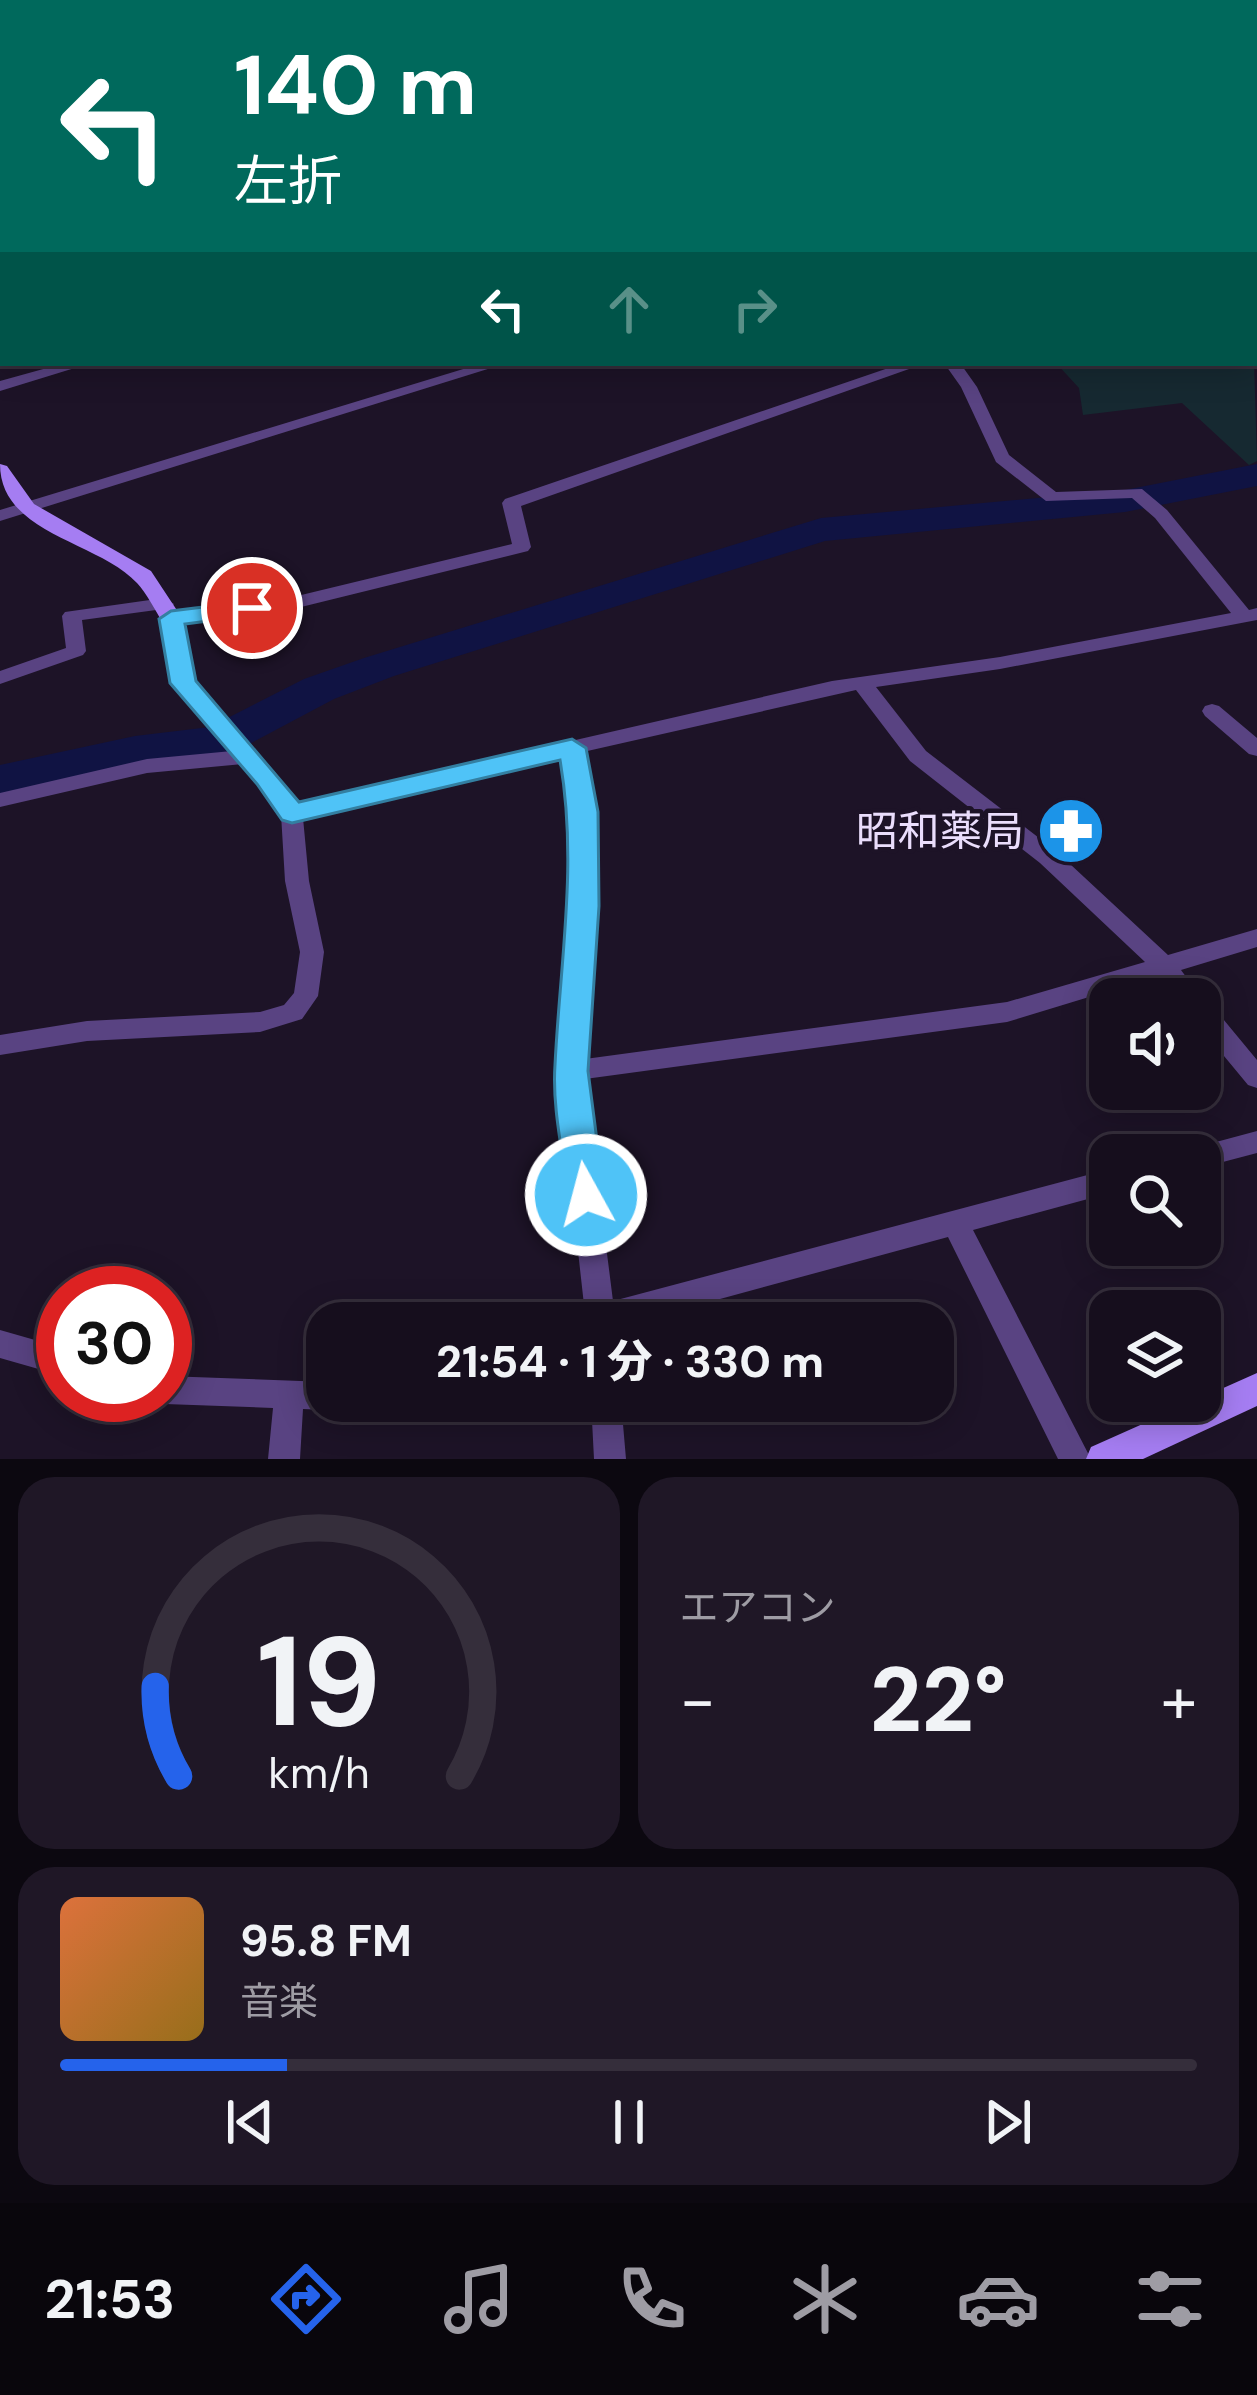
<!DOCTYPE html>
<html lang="ja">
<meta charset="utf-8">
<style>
:root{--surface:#160e1d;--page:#1f1726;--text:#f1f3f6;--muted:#9e9ca4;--line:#352e3b;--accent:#2563eb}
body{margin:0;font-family:"DM Sans","Noto Sans JP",sans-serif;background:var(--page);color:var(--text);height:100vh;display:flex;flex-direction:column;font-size:45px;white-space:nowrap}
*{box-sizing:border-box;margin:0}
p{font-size:39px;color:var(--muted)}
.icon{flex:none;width:66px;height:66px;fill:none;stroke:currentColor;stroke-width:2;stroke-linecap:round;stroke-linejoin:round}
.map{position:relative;height:1459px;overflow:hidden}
.side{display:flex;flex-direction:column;gap:18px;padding:18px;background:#0c0810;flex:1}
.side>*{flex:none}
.hud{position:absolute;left:0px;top:0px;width:1257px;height:366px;box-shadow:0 6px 30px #0003,0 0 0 3px var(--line);background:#00695c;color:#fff;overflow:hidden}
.tools{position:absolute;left:1089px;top:978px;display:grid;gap:24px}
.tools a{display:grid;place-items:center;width:132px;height:132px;border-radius:24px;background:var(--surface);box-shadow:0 6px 30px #0003,0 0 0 3px var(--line);font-size:60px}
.speed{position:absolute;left:36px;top:1266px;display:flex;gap:24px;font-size:60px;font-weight:700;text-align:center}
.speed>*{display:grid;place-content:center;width:156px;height:156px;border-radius:50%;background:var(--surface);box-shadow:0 6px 30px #0003,0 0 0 3px var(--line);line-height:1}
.speed .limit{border:18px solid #d22;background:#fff;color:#111}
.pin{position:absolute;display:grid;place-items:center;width:102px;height:102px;color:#fff;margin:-51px;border:6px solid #fff;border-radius:50%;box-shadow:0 3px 12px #0007}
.me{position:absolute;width:132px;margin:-66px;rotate:353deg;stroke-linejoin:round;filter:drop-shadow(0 0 9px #0008)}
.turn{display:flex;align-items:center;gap:42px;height:252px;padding:0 36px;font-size:54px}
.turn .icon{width:156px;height:156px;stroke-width:2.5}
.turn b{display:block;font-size:84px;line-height:102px}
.lanes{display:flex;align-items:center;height:114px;padding:0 36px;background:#0003;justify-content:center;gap:60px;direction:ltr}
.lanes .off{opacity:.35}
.big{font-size:90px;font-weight:800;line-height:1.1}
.side .card{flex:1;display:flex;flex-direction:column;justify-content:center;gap:18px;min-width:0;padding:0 42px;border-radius:36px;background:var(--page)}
.side .dial{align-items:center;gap:0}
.dial svg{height:312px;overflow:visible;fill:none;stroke:var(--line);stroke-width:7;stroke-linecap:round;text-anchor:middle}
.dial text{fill:var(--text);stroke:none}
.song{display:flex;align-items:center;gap:36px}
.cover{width:144px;height:144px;border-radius:18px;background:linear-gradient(135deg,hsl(20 70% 55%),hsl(40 70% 35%))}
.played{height:12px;border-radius:6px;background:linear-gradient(90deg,var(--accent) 20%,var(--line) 20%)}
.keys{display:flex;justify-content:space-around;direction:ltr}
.heat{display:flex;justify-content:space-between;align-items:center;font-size:66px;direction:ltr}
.side .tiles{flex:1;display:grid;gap:18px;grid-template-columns:1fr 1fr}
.card:last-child{grid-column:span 2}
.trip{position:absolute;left:306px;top:1302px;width:648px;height:120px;border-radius:36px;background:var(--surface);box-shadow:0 6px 30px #0003,0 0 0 3px var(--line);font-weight:800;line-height:120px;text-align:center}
.dock{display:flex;height:192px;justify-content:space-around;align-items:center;background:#09060c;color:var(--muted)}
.dock .icon{width:84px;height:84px}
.dock .selected{color:var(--accent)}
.dock b{font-size:54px;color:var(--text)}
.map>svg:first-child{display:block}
.green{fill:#162931}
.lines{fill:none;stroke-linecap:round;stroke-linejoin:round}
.river{fill:#101343;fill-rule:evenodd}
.street{fill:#594382;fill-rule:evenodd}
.secondary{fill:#a57df2;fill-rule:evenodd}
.primary{fill:#e86ff0;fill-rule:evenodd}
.rail-casing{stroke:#1c94e8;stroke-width:8}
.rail{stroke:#1d1327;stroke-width:4.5;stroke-dasharray:14;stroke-linecap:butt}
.route{fill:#4fc3f7;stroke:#337fa1;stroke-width:3}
.labels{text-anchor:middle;stroke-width:9;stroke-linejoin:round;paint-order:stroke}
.poi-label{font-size:42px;fill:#eaddfc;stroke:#1d1327;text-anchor:end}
</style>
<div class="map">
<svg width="1257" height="1459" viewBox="0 0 1257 1459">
<rect width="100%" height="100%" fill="#1d1327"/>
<path class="green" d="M1254,360L1257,461L1249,465L1182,403L1083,415L1079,388L1056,363Z"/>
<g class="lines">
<path class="river" d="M1257,464V486L1125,512L825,541L394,676L334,699L236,751L135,766L0,797V765L135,736L210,727L304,679L364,658L821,518L1125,490Z"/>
<path class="street" d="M878,0H888V3H878Z
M3,117V125L0,126V118Z
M3,188V196L0,197V189Z
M1254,260H1257V268H1254Z
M0,276H3V285H0Z
M1254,349L1257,350V360L1254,359Z
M65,363H91L0,391V381Z
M483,363H507L0,521V510Z
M903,363H926L521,506L531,547L528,551L293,609L182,623L193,682L275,772L297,804L832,681L1000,657L1231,613L1155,518L1132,498L1046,501L996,462L961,387L944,363H960L977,387L1009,455L1056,492L1142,489L1167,510L1249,610L1257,608V620L1000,669L876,687L926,751L1056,851L1168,955L1257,929V947L1181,970L1203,1000L1209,1002L1257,1060V1088L1248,1085L1200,1027V999H1177L1158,976L1007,1022L585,1079L613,1301L1110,1169V1193L973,1230L1091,1459H1058L948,1237L632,1323H586L558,1071L572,906V812L563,757L303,818L309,881L324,952L318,996L302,1019L260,1032L87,1041L0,1055V1035L87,1021L260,1012L284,1005L294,993L300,952L285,881L281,814L243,764L147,773L0,807V793L147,759L232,751L173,684L161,618L164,614L293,597L512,544L502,503L505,499ZM856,690L910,761L1040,863L1145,962L1007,1002L585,1059C592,954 602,856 583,752Z
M164,598L174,604L171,608L82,620L86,651L83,655L0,684V671L66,648L62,616L65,612Z
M1212,704L1219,706L1257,738V756L1249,754L1205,716L1202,711L1205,706Z
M1257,1131V1153L1200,1168V1155H1187L1190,1149Z
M0,1330L63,1348V1376L0,1358Z
M165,1376L327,1382V1401H340L338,1406L327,1410L303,1409L300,1459H268L273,1408L165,1404L154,1400L152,1395H165Z
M591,1401H621L626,1459H594Z"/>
<path class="secondary" d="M1094,0H1119L1092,3Z
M0,464L7,466L34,504L151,571L182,618L179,623H163C155,610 147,594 137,583C98,541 0,534 0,464Z
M1257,1373V1406L1143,1459H1086L1091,1447Z"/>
<path class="primary" d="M649,0H674L677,3H651Z
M1254,141H1257V151H1254Z"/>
<defs>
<path id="rail" d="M62,0L72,3"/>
</defs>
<use href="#rail" class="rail-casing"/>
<use href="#rail" class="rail"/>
</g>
<path class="route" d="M252,601L261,603L265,608L261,614L185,624L196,681L299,802L572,739L586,748L598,812L599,906L588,1071L604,1195L598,1205L586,1210L573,1205L568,1195C563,1153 552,1107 555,1065C560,962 578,863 560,760L292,823L282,820L257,784L170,683L159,619L171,611Z"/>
<defs>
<symbol id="pharmacy-disc" viewBox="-11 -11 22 22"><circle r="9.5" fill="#1c94e8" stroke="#1d1327"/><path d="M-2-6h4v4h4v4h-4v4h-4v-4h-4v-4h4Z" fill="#fff"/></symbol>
</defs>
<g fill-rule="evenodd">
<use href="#pharmacy-disc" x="1033" y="793" width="76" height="76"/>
</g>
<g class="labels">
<g class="poi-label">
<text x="1024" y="846">昭和薬局</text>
</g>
</g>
</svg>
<div class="tools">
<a><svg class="icon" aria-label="sound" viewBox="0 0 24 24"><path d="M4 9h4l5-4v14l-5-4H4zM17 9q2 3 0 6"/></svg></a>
<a><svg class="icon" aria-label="search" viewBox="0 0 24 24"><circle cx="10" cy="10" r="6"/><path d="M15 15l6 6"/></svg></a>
<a><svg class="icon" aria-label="layers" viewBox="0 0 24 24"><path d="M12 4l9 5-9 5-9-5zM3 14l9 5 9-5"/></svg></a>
</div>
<div class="speed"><div class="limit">30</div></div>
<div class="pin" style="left:252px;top:608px;background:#d93025"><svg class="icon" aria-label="arrive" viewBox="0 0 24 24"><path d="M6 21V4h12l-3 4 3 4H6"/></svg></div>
<svg class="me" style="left:586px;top:1195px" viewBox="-20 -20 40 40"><circle r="17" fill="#4fc3f7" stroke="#fff" stroke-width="3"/><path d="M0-11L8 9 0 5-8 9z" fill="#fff"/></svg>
<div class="trip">21:54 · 1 分 · 330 m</div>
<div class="hud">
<div class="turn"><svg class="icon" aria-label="left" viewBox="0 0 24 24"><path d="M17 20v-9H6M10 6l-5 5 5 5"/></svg><div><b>140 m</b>左折</div></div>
<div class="lanes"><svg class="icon" aria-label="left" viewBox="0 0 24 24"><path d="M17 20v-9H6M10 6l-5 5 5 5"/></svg><svg class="icon off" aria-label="ahead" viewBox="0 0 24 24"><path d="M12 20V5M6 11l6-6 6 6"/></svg><svg class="icon off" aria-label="right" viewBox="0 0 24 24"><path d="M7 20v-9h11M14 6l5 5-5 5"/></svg></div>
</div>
</div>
<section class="side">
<div class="tiles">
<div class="card dial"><svg viewBox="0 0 100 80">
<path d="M14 69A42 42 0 1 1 86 69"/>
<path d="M14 69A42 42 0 0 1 8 46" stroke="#2563eb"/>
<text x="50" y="56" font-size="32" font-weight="700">19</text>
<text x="50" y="72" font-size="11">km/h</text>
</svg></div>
<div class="card"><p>エアコン</p>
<div class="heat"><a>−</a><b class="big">22°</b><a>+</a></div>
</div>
<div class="card">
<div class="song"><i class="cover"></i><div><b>95.8 FM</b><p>音楽</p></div></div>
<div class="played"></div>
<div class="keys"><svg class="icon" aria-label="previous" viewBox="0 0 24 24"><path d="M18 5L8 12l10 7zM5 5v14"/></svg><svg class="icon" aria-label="pause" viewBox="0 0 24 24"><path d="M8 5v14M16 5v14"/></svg><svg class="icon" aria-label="next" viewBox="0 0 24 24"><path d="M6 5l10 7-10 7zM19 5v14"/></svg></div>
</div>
</div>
</section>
<nav class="dock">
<b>21:53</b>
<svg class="icon selected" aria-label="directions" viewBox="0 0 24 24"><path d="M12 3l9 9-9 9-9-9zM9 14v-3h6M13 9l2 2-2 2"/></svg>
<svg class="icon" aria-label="music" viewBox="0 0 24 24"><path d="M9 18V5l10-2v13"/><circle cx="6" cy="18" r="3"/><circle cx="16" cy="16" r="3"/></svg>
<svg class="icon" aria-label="phone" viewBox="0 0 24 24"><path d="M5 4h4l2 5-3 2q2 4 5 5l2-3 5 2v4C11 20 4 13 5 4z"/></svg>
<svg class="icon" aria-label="climate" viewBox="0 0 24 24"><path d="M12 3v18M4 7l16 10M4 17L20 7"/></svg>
<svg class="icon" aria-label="car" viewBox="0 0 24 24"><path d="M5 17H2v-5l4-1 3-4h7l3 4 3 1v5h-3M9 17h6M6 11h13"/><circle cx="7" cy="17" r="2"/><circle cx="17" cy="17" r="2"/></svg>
<svg class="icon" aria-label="filters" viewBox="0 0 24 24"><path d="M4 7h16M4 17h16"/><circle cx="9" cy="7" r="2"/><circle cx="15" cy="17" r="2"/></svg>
</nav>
